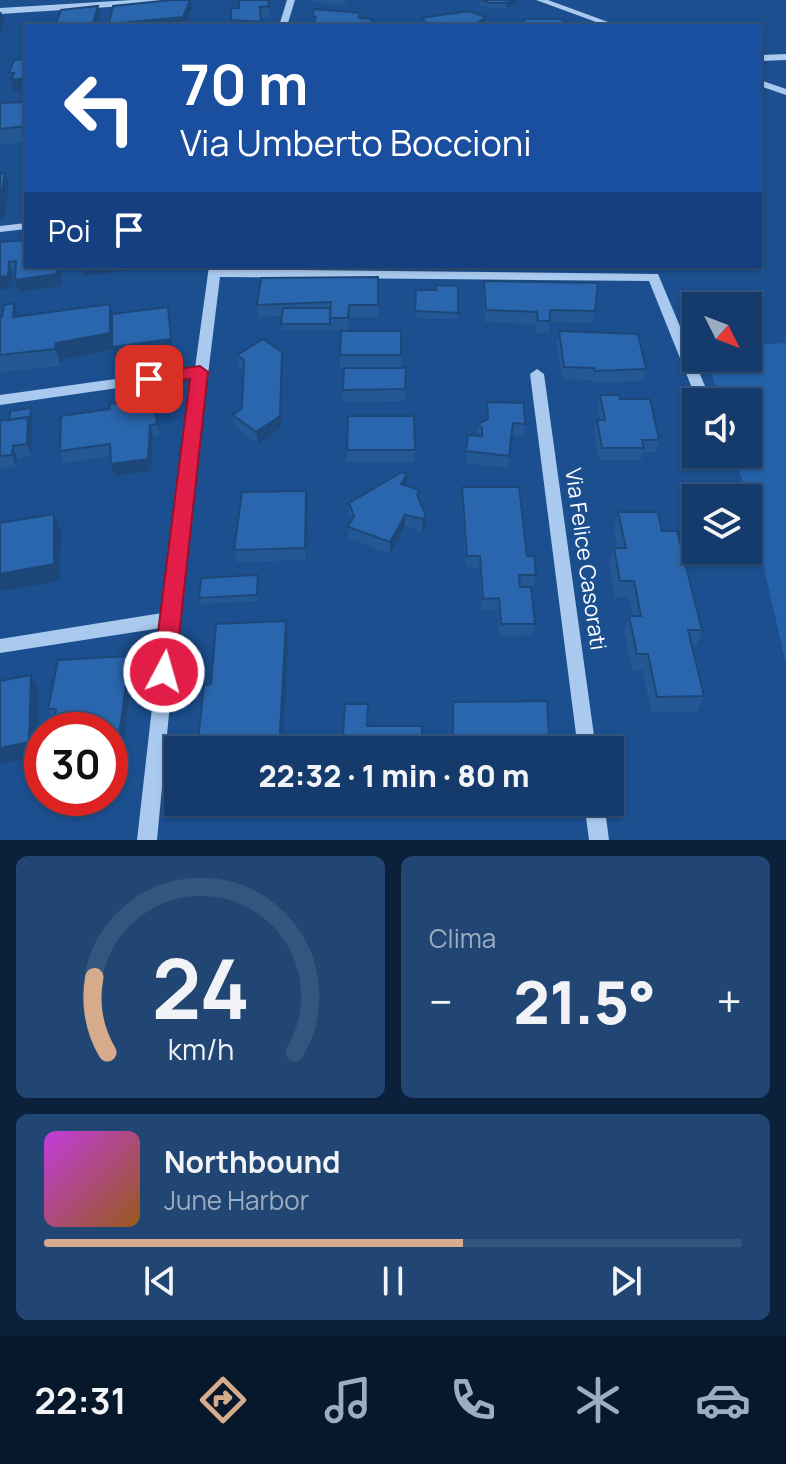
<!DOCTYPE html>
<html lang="it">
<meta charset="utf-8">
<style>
:root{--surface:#143b6b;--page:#214673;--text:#f1f3f6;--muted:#9dadc1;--line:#33557e;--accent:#d6ab8b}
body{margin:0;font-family:Manrope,sans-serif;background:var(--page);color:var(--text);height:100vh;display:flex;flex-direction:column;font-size:30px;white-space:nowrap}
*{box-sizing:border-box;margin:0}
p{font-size:26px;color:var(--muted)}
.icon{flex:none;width:44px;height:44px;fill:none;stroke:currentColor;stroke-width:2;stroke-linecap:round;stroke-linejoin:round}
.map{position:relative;height:840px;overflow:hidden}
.details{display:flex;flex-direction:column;gap:16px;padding:16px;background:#0b203b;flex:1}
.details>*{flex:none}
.hud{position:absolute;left:24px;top:24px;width:738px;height:244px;border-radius:0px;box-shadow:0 2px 6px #0004,0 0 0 2px var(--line);background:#1a4fa0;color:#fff;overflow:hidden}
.needle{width:52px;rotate:132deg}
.fabs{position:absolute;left:682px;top:292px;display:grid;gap:16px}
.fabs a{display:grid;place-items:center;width:80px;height:80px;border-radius:0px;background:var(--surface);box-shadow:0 2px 6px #0004,0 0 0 2px var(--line);font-size:40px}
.speed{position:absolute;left:24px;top:712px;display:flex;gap:16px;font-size:40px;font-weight:700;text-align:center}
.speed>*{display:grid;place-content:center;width:104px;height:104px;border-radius:50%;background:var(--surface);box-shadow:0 2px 6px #0004,0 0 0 2px var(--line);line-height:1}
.speed .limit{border:12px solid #d22;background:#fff;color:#111}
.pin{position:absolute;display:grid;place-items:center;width:68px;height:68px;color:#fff;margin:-34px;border-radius:16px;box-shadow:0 4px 12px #0006}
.me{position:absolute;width:88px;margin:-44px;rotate:6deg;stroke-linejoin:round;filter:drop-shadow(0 0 6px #0008)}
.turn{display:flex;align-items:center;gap:28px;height:168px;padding:0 24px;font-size:36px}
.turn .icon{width:104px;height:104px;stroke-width:2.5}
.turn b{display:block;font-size:56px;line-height:68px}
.then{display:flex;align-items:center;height:76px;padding:0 24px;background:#0003;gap:16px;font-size:30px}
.big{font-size:60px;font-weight:800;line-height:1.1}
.details .card{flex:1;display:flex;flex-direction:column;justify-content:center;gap:12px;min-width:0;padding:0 28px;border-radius:12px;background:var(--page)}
.details .dial{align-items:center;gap:0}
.dial svg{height:208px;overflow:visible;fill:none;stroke:var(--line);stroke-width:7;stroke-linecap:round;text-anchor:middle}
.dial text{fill:var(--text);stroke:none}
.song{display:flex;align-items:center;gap:24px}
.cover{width:96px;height:96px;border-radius:12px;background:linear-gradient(135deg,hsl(290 70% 55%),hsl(30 70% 35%))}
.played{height:8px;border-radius:4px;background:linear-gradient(90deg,var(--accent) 60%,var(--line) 60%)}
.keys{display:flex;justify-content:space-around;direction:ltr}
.heat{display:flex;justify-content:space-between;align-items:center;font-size:44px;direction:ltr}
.details .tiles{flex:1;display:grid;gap:16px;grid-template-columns:1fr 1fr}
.card:last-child{grid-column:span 2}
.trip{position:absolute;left:164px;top:736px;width:460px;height:80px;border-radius:0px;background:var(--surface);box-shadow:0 2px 6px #0004,0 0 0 2px var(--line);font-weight:800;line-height:80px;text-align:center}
.tabs{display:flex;height:128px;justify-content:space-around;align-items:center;background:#08182b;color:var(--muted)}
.tabs .icon{width:56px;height:56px}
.tabs .on{color:var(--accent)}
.tabs b{font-size:36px;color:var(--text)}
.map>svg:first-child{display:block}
.green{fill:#2461a8}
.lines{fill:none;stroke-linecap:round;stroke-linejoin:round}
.minor{fill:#a9c9ee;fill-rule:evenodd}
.wall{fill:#245895}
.shaded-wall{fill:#1d4779}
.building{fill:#2a66ad;stroke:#1d4779;stroke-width:2}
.route{fill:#e11d48;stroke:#92132f;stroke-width:2}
.labels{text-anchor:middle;stroke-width:8;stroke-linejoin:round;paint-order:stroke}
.street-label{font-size:22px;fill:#fff;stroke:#1b4f8f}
</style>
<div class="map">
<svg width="786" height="840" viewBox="0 0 786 840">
<rect width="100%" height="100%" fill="#1b4f8f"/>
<path class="green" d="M786,343V664L748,498L734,454H748V402H720L707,358H748V345Z"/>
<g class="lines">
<path class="minor" d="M132,0H176L172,3L0,14V8Z
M287,0H295L287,26H279Z
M536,0H548L619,26H607Z
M786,54V60L760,61V55Z
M760,80L786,89V95L760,86Z
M26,223V229L0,232V226Z
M209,266H221V269L658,274L710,398L706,402L698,401L696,398L649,281L220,277L178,619L157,840H137L161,628L0,653V639L162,613L194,377L0,405V395L195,368Z
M537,369L544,374L596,750H578L530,374Z
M584,802H604L609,840H589Z"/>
</g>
<path class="wall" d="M268,0L270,17H261V26H231V8H239Z
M313,0H346L345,4L314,3Z
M480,0H517L516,3L507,9L489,8L479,5Z
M421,18L485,26H421Z
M26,102V142L0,145V103Z
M0,242L26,266H67V267L61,268V286L19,292L15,273L13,274L12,288Z
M378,277V317H349L348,330H282V316L258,317L257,305Z
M484,281L595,311L592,323L550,322L549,333H536L535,324L485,322L483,293Z
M458,286V319L415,318L416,290H436Z
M14,303L18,316L113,314L171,319L173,351L115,359L113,350L61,360V366L0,372V317H2Z
M401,331V367H340V355Z
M559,331L646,369L643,381L593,383L592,380L562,379L557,343Z
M237,355L283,364L281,428L258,444L235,427L233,415L242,408L244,371L239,367Z
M406,368L405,401L343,402V390Z
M600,395L620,399L659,440L656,452H643L641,460H599L594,432L597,420H600L598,407Z
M154,399L157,411L160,436L153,437L151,471L115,476L111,456L64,463L60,451L110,409Z
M487,402L525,424L523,436L512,435L508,468L466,463L468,435L477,436L478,424L486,420Z
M33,414L32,426H31L32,429L31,456L17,458L16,467L0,469V421Z
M347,450H415L414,462H347Z
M407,486L419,501L426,528L422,531L405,526L390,554L349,538L348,527L352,521L349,515V503Z
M462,487L527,556L536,575L534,586H520L535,624L533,635L499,636L497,610H482L479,568L466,567L461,499Z
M308,503L306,560L237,562L234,550Z
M618,512L662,531L702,630L696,646H691L704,696L697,712H651L643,670H632L624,632L629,616H633L629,597H615L609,564L614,548H618L614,529Z
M258,575V601L200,604L199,598Z
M134,667L120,768L110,769V730L54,720L48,709Z
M453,702L550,750H452Z
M348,802H423V814H396V806H348Z"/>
<path class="shaded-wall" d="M190,0L192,8L185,26H109V24Z
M513,0H517L516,3L507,9V3Z
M98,6L100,16L97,26H92Z
M1,11L4,21L0,36V13Z
M486,17L485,26H473Z
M26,78V89L14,91L11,80Z
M5,173L9,185L4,218L0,219V205Z
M9,262L13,274L12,288L0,290V277Z
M57,266H61V286L19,292L15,280Z
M82,266H131V270L84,276Z
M14,303L20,320L13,317Z
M110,304L115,321L168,307L171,319L173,351L115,359L113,350L61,360V366L55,349L56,343Z
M282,352L283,364L281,428L258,444L256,432Z
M154,399L157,411L160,436L157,424Z
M31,408L33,414L32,426H31L32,429L31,456L27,444V420Z
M150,425L153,437L151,471L115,476L111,464Z
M13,446L17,458L16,467L12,455Z
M407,474V486L401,484Z
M306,491L308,503L306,560L305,548Z
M54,514L61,530L60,581L0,591V574Z
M405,515V526L390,554V542Z
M426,516V528L422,531L423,519Z
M286,621L288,637L283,750H279Z
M130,656L134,667L120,768L116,758Z
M31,675L39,690L37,757L0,764V748Z"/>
<path class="building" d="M171,0H190L183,17L109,24L113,6Z
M239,0H268L269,6L260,7L261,22L231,20V8H239Z
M481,0H513L507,3H489Z
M98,6L92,26H55L61,10Z
M314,9L360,13L359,18L372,19L370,26H313L316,17L312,16Z
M468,11L486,17L473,26H429L421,18Z
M524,19H560L567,22L568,26H525Z
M26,59V78L11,80L14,73H9L14,60Z
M26,102V126L0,129V103Z
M5,173L0,205V174Z
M26,240V266H57V274L15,280L16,261L9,262L8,276L0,277V242Z
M378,277V305H349L348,318H330L331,302L257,305L261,278Z
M484,281L598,283L595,311L550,310V321H538L537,312L486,310Z
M436,285L458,286V313L415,311L416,290H436Z
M14,303L13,317L110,304V333L56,343L55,349L0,355V317H2L4,305Z
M168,307L171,339L112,347V314Z
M283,308H330V324H281Z
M341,331H401V355H340Z
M559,331L638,334L646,369L595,371L594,368L564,367Z
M263,339L282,352L280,416L256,432L233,415L242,408L244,360L237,355Z
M344,368H406L405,389L343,390Z
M600,395H619L620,399H650L659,440H642L644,448H602L597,420H605Z
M154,399L157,424L150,425L148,459L111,464L110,444L60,451L61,416L110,409L109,404Z
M487,402L524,403L525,424L513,423L509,456L466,451L468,435L482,436V428L478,424L488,419Z
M31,408L30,419L27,420L28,417L10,420V411Z
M348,416H414L415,450H347Z
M28,417L27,444L13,446L12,455L0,456V421Z
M402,472L407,474L401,484L419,490L417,495L426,516L423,519L405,515L390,542L348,527L354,516L349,503Z
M462,487H519L527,556H534L536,575H519L520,587H531L535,624H501L499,598L483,599L480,556H467Z
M306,491L305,548L234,550L242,492Z
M618,512H658L662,531H677L702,630H688L704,696L657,697L648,654H637L629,616H641L634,581H620L614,548H626Z
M54,514V564L0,574V523Z
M258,575L257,595L199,598L201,578Z
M286,621L279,750H197L204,685L211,684L216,624Z
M130,656L116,758H110V730H52L56,709H48L58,660Z
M31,675L29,742L0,748V681Z
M547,701L550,750H500L453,748V702Z
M345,704H368L367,726H422V750H342Z
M396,802H423V805L396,804Z"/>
<path class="route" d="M200,366L208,372L175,672L172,679L164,682L156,679L153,672L190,379L149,385L140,379L149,373Z"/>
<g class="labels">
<g class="street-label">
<text transform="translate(586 559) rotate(82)" y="8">Via Felice Casorati</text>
</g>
</g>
</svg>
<div class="fabs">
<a><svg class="needle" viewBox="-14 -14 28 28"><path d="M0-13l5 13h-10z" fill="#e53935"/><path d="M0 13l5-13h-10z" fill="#9dadc1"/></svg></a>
<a><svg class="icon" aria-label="sound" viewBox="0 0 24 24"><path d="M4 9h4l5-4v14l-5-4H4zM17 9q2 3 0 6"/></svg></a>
<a><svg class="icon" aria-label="layers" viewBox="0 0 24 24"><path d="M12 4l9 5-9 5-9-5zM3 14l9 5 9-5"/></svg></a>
</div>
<div class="speed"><div class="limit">30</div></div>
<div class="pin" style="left:149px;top:379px;background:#d93025"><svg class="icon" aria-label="arrive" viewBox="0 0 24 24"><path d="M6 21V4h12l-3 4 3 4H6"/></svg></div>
<svg class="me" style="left:164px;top:672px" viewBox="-20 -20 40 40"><circle r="17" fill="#e11d48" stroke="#fff" stroke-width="3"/><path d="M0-11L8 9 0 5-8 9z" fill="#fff"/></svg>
<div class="trip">22:32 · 1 min · 80 m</div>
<div class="hud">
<div class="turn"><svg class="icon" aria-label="left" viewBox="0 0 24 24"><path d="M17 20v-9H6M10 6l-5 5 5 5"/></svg><div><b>70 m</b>Via Umberto Boccioni</div></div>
<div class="then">Poi<svg class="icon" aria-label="arrive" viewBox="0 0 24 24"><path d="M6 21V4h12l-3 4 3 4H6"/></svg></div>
</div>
</div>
<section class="details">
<div class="tiles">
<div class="card dial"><svg viewBox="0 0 100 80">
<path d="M14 69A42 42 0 1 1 86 69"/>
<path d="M14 69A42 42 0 0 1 9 40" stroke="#d6ab8b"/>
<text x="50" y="56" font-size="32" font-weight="700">24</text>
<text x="50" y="72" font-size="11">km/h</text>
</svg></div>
<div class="card"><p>Clima</p>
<div class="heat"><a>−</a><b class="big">21.5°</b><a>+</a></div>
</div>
<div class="card">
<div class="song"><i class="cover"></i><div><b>Northbound</b><p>June Harbor</p></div></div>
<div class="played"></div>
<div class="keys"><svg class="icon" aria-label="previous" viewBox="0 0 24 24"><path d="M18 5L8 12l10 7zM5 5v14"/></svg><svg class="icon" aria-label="pause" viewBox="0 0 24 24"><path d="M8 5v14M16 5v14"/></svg><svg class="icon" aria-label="next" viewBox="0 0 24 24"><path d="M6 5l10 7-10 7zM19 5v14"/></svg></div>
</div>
</div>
</section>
<nav class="tabs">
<b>22:31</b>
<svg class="icon on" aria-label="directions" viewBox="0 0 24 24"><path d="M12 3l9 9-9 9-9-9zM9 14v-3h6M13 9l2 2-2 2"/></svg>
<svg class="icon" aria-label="music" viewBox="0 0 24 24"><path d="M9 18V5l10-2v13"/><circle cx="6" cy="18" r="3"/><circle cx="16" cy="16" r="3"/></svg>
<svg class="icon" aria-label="phone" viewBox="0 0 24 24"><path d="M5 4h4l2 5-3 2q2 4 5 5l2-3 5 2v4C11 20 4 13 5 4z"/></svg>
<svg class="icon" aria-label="climate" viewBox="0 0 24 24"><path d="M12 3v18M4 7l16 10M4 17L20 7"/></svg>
<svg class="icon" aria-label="car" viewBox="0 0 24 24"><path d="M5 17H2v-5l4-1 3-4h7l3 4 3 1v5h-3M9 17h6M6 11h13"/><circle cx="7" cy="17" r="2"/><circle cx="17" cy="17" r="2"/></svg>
</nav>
